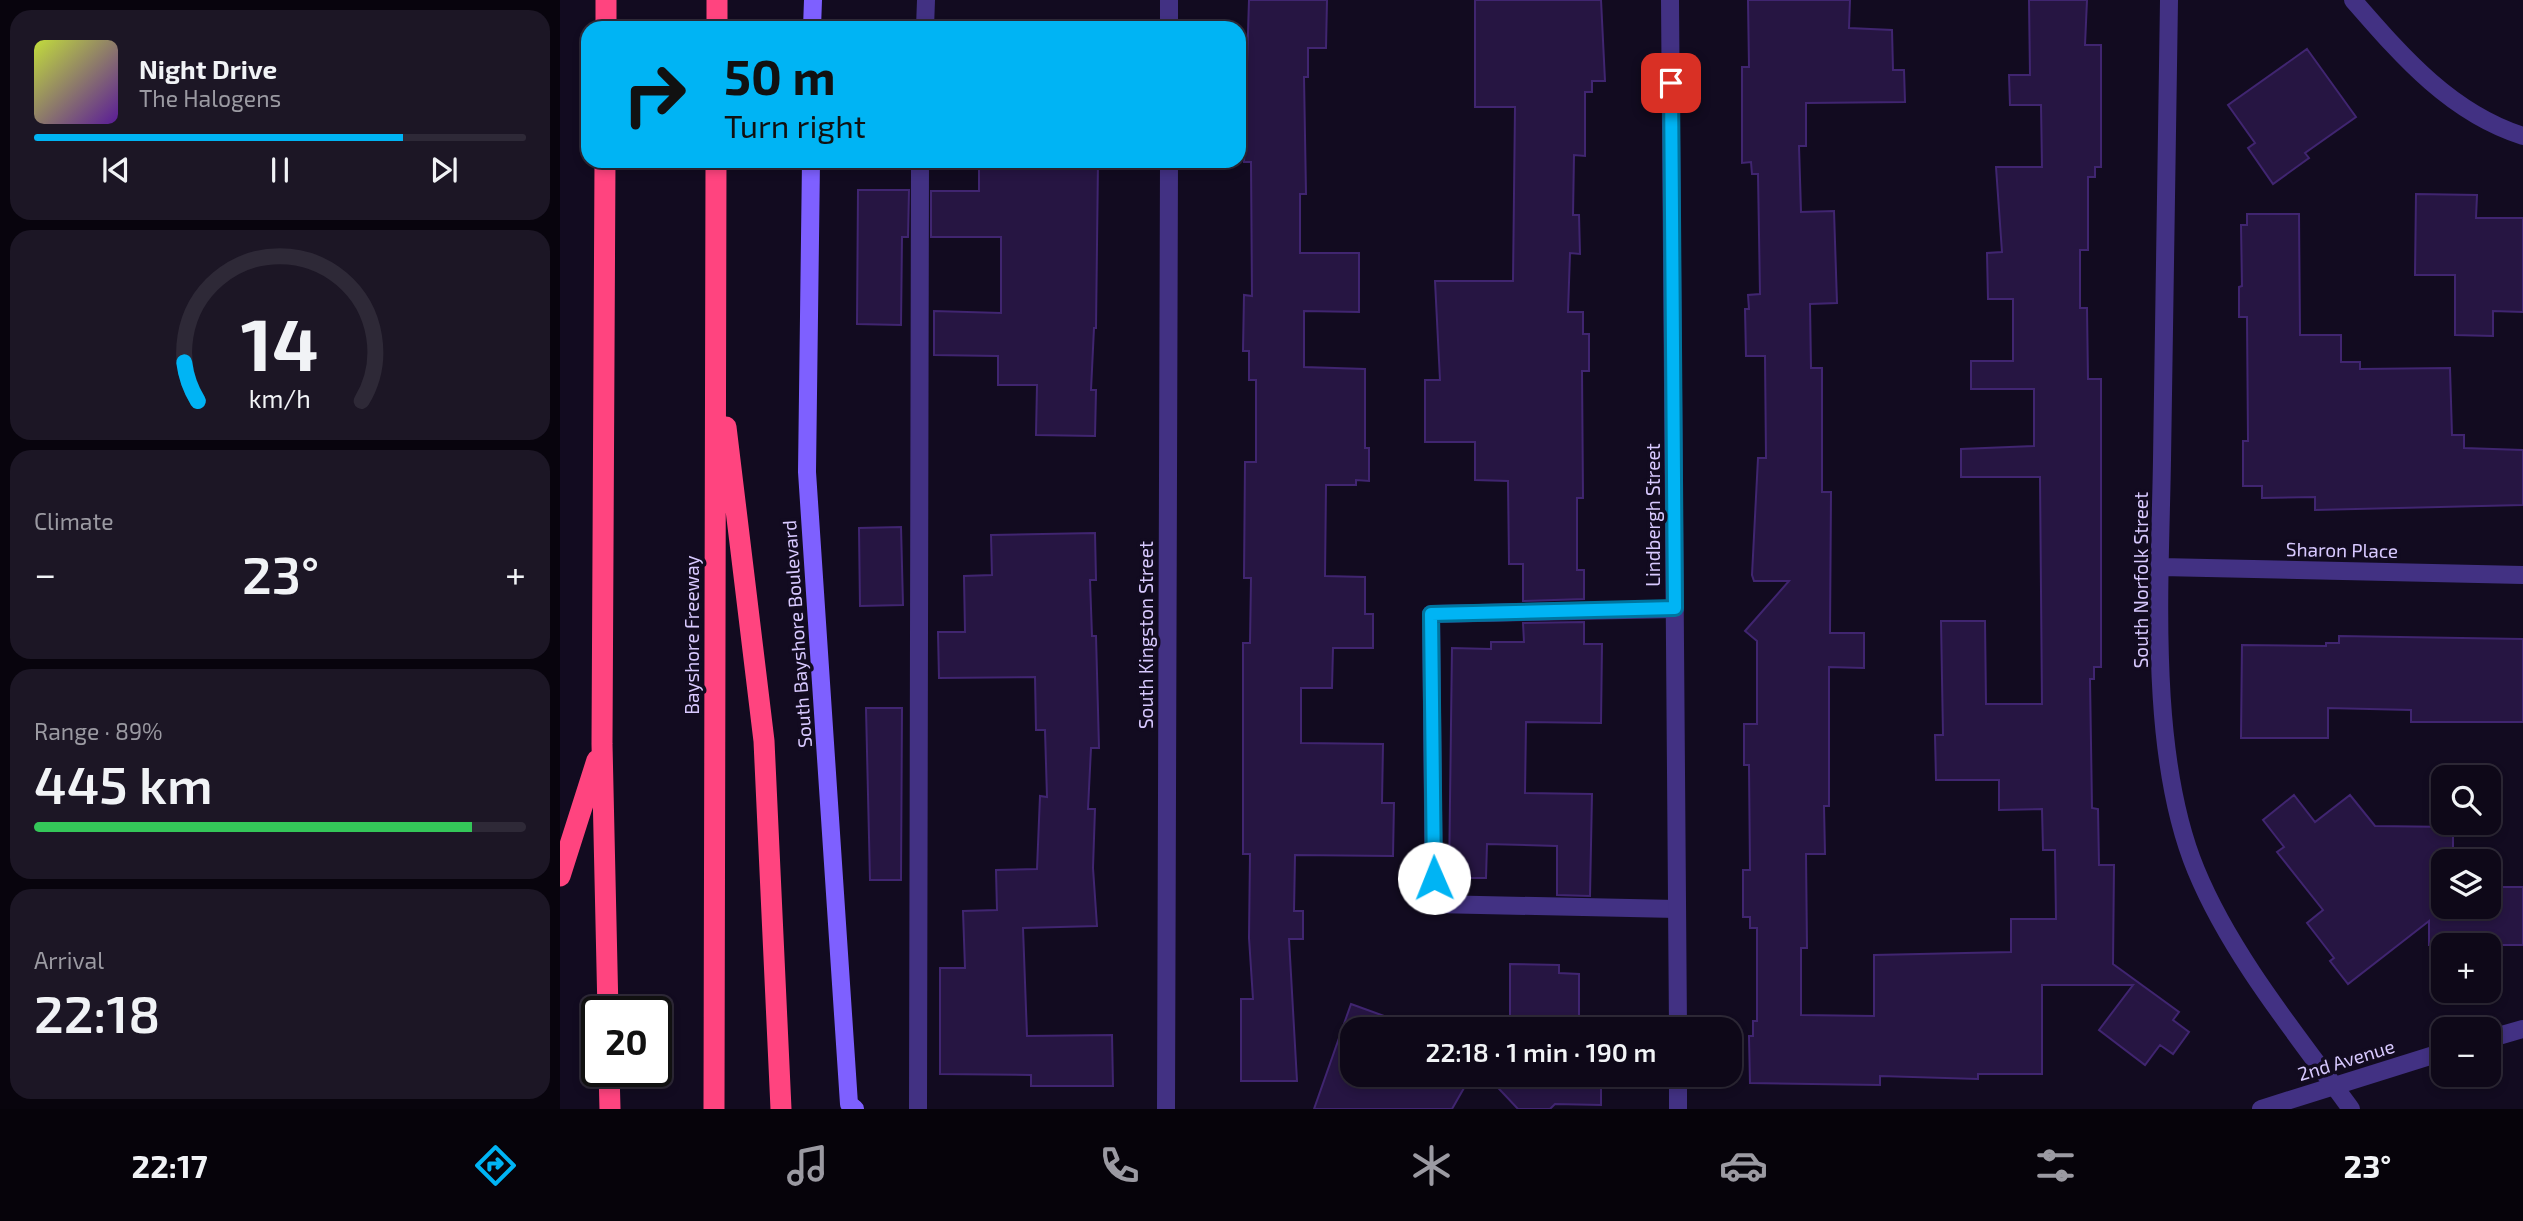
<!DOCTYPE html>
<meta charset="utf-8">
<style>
:root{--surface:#0e0818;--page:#1c1625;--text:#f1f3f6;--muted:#9b9aa2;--line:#2e2937;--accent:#00b4f4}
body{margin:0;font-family:"Exo 2",sans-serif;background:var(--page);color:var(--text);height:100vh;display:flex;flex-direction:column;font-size:26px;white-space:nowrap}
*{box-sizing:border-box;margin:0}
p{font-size:23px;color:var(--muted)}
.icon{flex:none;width:38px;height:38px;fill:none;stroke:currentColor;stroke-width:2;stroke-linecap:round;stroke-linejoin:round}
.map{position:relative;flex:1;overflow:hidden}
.side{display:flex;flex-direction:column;gap:10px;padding:10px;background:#08040d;width:560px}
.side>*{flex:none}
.banner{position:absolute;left:21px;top:21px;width:665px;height:147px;border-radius:21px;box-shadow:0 4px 10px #0003,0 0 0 2px var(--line);background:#00b4f4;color:#111;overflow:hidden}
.fabs{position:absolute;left:1871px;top:765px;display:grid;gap:14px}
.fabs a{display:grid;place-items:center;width:70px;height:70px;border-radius:14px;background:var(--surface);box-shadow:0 4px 10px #0003,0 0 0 2px var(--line);font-size:35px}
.speed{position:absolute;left:21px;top:996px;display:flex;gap:14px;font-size:35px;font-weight:700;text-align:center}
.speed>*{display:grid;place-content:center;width:91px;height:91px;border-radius:50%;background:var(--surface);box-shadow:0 4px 10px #0003,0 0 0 2px var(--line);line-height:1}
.speed .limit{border:4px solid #111;border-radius:10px;background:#fff;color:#111}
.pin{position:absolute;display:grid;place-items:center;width:60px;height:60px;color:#fff;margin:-30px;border-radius:14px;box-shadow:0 4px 10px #0006}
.me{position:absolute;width:77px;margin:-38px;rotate:359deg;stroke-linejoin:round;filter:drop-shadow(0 0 5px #0008)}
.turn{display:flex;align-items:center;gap:24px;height:147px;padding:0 28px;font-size:32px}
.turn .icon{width:91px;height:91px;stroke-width:2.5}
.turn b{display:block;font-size:49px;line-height:60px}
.big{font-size:52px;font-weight:600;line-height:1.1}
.side .card{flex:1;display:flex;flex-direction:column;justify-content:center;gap:10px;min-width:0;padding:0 24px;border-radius:21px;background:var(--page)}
.side .dial{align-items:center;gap:0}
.dial svg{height:182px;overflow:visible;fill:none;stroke:var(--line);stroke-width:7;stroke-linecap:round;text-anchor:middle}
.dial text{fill:var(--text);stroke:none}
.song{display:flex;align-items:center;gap:21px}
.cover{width:84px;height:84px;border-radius:10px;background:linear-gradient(135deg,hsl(70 70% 55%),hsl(270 70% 35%))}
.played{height:7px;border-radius:4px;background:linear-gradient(90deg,var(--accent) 75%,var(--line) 75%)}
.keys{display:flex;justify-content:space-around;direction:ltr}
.heat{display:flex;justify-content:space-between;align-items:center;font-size:38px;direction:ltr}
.charge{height:10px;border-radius:5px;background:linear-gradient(90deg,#34c759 89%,var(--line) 0)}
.trip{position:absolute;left:780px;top:1017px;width:402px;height:70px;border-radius:21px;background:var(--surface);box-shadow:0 4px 10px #0003,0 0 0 2px var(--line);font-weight:600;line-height:70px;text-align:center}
.menu{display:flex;height:112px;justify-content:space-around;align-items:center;background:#06030a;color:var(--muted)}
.menu .icon{width:49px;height:49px}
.menu .active{color:var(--accent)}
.menu b{font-size:32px;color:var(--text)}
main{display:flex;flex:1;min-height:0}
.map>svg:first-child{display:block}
.building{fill:#261542;stroke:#402570;stroke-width:2}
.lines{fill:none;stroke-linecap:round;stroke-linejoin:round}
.lane{stroke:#423183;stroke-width:18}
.street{stroke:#423183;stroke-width:18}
.secondary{stroke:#7e60ff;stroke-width:18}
.highway{stroke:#ff447f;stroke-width:21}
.route-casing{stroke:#00759f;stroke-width:18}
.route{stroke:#00b4f4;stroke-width:12}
.labels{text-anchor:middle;stroke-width:7;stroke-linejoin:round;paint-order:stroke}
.street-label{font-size:19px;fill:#d8c9ff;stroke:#120b20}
</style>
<main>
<section class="side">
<div class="card">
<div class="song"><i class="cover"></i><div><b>Night Drive</b><p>The Halogens</p></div></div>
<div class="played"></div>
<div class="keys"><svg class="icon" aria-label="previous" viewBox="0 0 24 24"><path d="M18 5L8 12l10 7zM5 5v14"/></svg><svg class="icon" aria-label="pause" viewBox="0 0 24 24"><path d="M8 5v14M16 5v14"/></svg><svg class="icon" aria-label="next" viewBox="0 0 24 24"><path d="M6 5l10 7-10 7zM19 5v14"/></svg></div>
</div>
<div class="card dial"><svg viewBox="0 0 100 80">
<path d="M14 69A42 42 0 1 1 86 69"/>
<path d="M14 69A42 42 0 0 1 8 52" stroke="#00b4f4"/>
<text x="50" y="56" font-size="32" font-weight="700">14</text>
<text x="50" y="72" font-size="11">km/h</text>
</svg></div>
<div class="card"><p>Climate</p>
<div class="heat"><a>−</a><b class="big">23°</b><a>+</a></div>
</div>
<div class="card"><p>Range · 89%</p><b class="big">445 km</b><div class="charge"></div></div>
<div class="card"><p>Arrival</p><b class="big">22:18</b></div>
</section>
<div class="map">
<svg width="1963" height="1109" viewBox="0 0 1963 1109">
<rect width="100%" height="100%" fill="#120b20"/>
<path class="building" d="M689,0H767L766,48H748V77H744L746,194H740V253H799V312L744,311V367L805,369V448H809V481L796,480V485H766L765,576L805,577V614H813V648H773L772,688H741V743L823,744L822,803H834L833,856L735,855L734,911H743V939H729L737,1081H681V999H693L689,938L690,854H683V643H690L691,578H684L685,462H696V380H689V351H683L684,295L692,296L691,162H684Z
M915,0H1041L1045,81H1032V92H1025V156L1014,155L1013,215H1019L1020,254L1010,253L1008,312H1023V334H1029V371H1022L1023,498H1017V570H1024V599L963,601V564H949L948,481L915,480V442H865V380H880L875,281H953L955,107H915Z
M1188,0H1290L1289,28L1332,30L1333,70H1344L1345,102L1246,103V146H1239L1241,212L1274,211L1277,303L1250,304L1251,368H1262V492H1271L1270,633H1304V668L1269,667V806H1264L1265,854H1246L1247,948H1241V1015L1314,1016V955L1451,952V919H1496L1495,850H1483L1482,809L1439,810V780H1376L1375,735H1383L1381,621H1425L1426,704H1482L1480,477H1401V449L1474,446V389H1411V361H1453V299H1428L1427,253L1442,252L1436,167H1482L1481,105H1450L1449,75H1470L1469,0H1527L1525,45H1541V167H1535V177H1528V250H1520V308H1527L1528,379H1541V667H1534V679H1530L1532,808L1538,809L1539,865H1554L1553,964L1619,1012L1613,1020L1629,1032L1613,1054L1600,1045L1585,1065L1539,1030L1573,985H1482V1074H1418V1079L1320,1076V1085L1190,1083L1189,1036H1193V1021H1197V928H1190V917H1183V870H1190L1189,765H1184V724H1197V641L1185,631L1229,581H1194L1192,575L1198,458H1206L1205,356H1186L1185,309H1189L1188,295L1200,294L1198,174H1192L1191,162L1182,163V67H1189Z
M1747,49L1796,117L1745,153L1749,158L1713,184L1688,148L1695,143L1668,105Z
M419,161H538L536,328H534L531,390H536L535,436L476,435L477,385H438V356L374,355V311L441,313V237H371V191H419Z
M298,190H349L348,237H342L341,325L297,324Z
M1856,194L1917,195L1916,218H1963V312L1933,311V336L1895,335V275H1855Z
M1687,214H1739L1740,335H1781V362H1800V369L1890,368L1892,435H1904V448L1963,450V505L1755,510V497L1702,498V486H1683V441H1688L1687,317H1679V287L1682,286L1681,225H1687Z
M341,527L343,605L300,606L299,528Z
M535,533L536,580H530L532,636H536L539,748H531L528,809H535L533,868L537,926L463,928L467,1036L552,1035L553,1086H471V1075L380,1074V968H405L403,911L437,910L436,870L477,869L480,796L487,797L485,730H476L475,677L379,678L378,632H405L404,576L432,575L431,535Z
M1024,622V644H1042L1041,723L966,722L965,793L1032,794L1030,896L997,895V846L927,844L926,878H889L892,648L931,649V642H964L963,623Z
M1779,636L1963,639V722H1851V710L1768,708V738H1681L1682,645L1766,646V643H1779Z
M306,708H342L341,880H310Z
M1734,795L1755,822L1790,795L1815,826L1893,827V857H1926V861H1883V906H1928V887H1963V945H1869V921L1788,984L1770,961L1774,958L1747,923L1763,910L1717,852L1724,847L1703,820Z
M950,964L999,965V973L1019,974V1029H950Z
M791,1004L849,1025L848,1029H793V1074H912L892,1109H754Z
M925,1074H1041V1105L995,1104L990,1109H958Z"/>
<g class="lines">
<path class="lane" d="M365,28L366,0
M1115,609L871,614L874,904L1117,909
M358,1109L360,161"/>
<path class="street" d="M1110,0L1118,1029
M1609,0C1607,153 1604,307 1602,460C1600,585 1588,754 1636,870C1671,955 1737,1035 1791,1109
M1793,0C1841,55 1890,113 1963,136
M609,28V0
M1601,567L1963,575
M1928,1039L1963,1029
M1118,1074V1109
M606,1109L609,161
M1701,1109L1883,1052"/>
<path class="secondary" d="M252,28L253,0
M251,161L247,472L289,1104L295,1109"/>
<path class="highway" d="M46,28V0
M157,28V0
M45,161L42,744L48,1012
M166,427L204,741L221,1109
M0,876L37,760
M49,1071L50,1109
M154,1109L156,161"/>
</g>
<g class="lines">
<defs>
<path id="route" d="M874,878L871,614L1115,608L1111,83"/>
</defs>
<use href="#route" class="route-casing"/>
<use href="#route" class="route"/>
</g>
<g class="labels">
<g class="street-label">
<text transform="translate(1093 515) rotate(-90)" y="7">Lindbergh Street</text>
<text transform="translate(1782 550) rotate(1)" y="7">Sharon Place</text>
<text transform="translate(1581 580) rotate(-90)" y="7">South Norfolk Street</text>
<text transform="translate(237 634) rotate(-94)" y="7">South Bayshore Boulevard</text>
<text transform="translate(132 635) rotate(-90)" y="7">Bayshore Freeway</text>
<text transform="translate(586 635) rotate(-90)" y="7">South Kingston Street</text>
<text transform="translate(1786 1060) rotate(-17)" y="7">2nd Avenue</text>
</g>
</g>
</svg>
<div class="fabs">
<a><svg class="icon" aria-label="search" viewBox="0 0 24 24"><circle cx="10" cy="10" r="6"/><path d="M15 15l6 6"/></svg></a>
<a><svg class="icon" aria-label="layers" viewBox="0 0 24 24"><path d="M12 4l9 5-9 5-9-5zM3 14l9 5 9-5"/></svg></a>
<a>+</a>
<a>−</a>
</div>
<div class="speed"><div class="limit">20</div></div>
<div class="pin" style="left:1111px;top:83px;background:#d93025"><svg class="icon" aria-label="arrive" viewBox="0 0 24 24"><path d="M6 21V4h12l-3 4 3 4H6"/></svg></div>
<svg class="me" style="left:874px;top:878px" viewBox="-20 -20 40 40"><circle r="19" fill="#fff"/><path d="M0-13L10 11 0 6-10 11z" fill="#00b4f4"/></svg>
<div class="trip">22:18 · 1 min · 190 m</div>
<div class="banner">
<div class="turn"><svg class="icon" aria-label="right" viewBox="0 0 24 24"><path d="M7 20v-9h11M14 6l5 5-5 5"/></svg><div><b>50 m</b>Turn right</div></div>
</div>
</div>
</main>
<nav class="menu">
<b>22:17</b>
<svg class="icon active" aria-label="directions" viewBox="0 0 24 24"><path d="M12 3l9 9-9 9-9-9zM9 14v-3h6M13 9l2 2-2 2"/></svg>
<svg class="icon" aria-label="music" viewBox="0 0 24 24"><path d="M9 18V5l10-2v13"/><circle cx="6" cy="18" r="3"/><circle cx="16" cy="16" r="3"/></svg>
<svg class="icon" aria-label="phone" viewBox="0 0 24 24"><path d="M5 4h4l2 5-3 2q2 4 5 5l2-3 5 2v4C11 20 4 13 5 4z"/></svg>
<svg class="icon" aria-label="climate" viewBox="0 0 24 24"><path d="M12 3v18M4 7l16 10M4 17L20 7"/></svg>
<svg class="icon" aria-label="car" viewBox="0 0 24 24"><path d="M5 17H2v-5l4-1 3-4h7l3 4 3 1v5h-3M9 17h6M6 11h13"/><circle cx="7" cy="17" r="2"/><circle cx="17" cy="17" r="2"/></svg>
<svg class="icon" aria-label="filters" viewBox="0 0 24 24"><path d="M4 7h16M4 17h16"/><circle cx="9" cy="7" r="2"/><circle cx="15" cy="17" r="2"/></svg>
<b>23°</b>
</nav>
